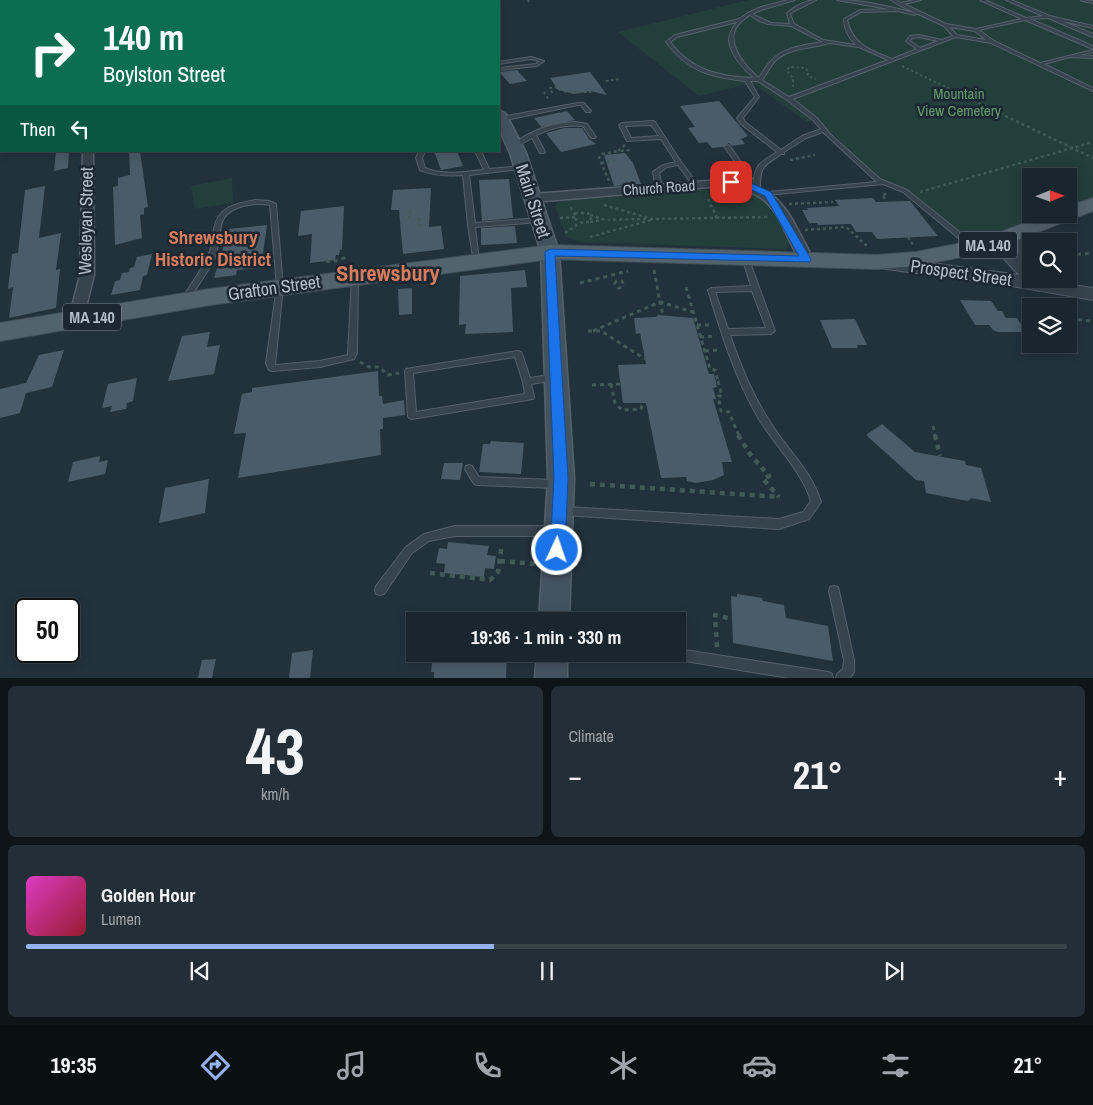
<!DOCTYPE html>
<meta charset="utf-8">
<style>
:root{--surface:#1a262e;--page:#232e36;--text:#f1f3f6;--muted:#9fa5aa;--line:#38434a;--accent:#95b2f1}
body{margin:0;font-family:"Archivo Narrow",sans-serif;background:var(--page);color:var(--text);height:100vh;display:flex;flex-direction:column;font-size:19px;white-space:nowrap}
*{box-sizing:border-box;margin:0}
p{font-size:16px;color:var(--muted)}
.icon{flex:none;width:28px;height:28px;fill:none;stroke:currentColor;stroke-width:2;stroke-linecap:round;stroke-linejoin:round}
.map{position:relative;height:678px;overflow:hidden}
.drawer{display:flex;flex-direction:column;gap:8px;padding:8px;background:#0e1519;flex:1}
.drawer>*{flex:none}
.hud{position:absolute;left:0px;top:0px;width:500px;height:152px;box-shadow:0 2px 12px #0003,0 0 0 1px var(--line);background:#0b6e4f;color:#fff;overflow:hidden}
.needle{width:32px;rotate:89deg}
.controls{position:absolute;left:1022px;top:168px;display:grid;gap:10px}
.controls a{display:grid;place-items:center;width:55px;height:55px;border-radius:0px;background:var(--surface);box-shadow:0 2px 12px #0003,0 0 0 1px var(--line);font-size:25px}
.speed{position:absolute;left:15px;top:598px;display:flex;gap:10px;font-size:25px;font-weight:700;text-align:center}
.speed>*{display:grid;place-content:center;width:65px;height:65px;border-radius:50%;background:var(--surface);box-shadow:0 2px 12px #0003,0 0 0 1px var(--line);line-height:1}
.speed .limit{border:2px solid #111;border-radius:8px;background:#fff;color:#111}
.pin{position:absolute;display:grid;place-items:center;width:42px;height:42px;color:#fff;margin:-21px;border-radius:10px;box-shadow:0 2px 8px #0006}
.me{position:absolute;width:55px;margin:-28px;rotate:3deg;stroke-linejoin:round;filter:drop-shadow(0 0 4px #0008)}
.turn{display:flex;align-items:center;gap:18px;height:105px;padding:0 20px;font-size:22px}
.turn .icon{width:65px;height:65px;stroke-width:2.5}
.turn b{display:block;font-size:35px;line-height:42px}
.then{display:flex;align-items:center;height:48px;padding:0 20px;background:#0003;gap:10px;font-size:19px}
.big{font-size:38px;font-weight:700;line-height:1.1}
.drawer .card{flex:1;display:flex;flex-direction:column;justify-content:center;gap:8px;min-width:0;padding:0 18px;border-radius:8px;background:var(--page)}
.drawer .dial{align-items:center;gap:0}
.dial b{font-size:65px;line-height:1}
.song{display:flex;align-items:center;gap:15px}
.cover{width:60px;height:60px;border-radius:8px;background:linear-gradient(135deg,hsl(310 70% 55%),hsl(350 70% 35%))}
.played{height:5px;border-radius:2px;background:linear-gradient(90deg,var(--accent) 45%,var(--line) 45%)}
.keys{display:flex;justify-content:space-around;direction:ltr}
.heat{display:flex;justify-content:space-between;align-items:center;font-size:28px;direction:ltr}
.drawer .tiles{flex:1;display:grid;gap:8px;grid-template-columns:1fr 1fr}
.card:last-child{grid-column:span 2}
.trip{position:absolute;left:406px;top:612px;width:280px;height:50px;border-radius:0px;background:var(--surface);box-shadow:0 2px 12px #0003,0 0 0 1px var(--line);font-weight:700;line-height:50px;text-align:center}
.tab-bar{display:flex;height:80px;justify-content:space-around;align-items:center;background:#0a0f12;color:var(--muted)}
.tab-bar .icon{width:35px;height:35px}
.tab-bar .selected{color:var(--accent)}
.tab-bar b{font-size:22px;color:var(--text)}
.map>svg:first-child{display:block}
.green{fill:#243e3c}
.building{fill:#4a5c69}
.lines{fill:none;stroke-linecap:round;stroke-linejoin:round}
.service-casing{stroke:#54616b;stroke-width:2}
.minor-casing{stroke:#54616b;stroke-width:3}
.tertiary-casing{stroke:#54616b;stroke-width:2}
.secondary-casing{stroke:#54616b;stroke-width:3}
.primary-casing{stroke:#424f59;stroke-width:2}
.path-far3{stroke:#415a58;stroke-width:2;stroke-dasharray:2.5 2.5;stroke-linecap:butt}
.path-far2{stroke:#415a58;stroke-width:2.5;stroke-dasharray:3 3;stroke-linecap:butt}
.path-far1{stroke:#415a58;stroke-width:3;stroke-dasharray:4 4;stroke-linecap:butt}
.path{stroke:#415a58;stroke-width:4.5;stroke-dasharray:5 5;stroke-linecap:butt}
.service{fill:#36444d;fill-rule:evenodd}
.minor{fill:#36444d;fill-rule:evenodd}
.tertiary{fill:#36444d;fill-rule:evenodd}
.secondary{fill:#435360;fill-rule:evenodd}
.primary{fill:#53636d;fill-rule:evenodd}
.route{fill:#1a73e8;stroke:#114b97}
.labels{text-anchor:middle;stroke-width:5;stroke-linejoin:round;paint-order:stroke}
.far-park-label{font-size:15px;fill:#679b69;stroke:#1b2832}
.far-street-label{font-size:15px;fill:#b1bec9;stroke:#1b2832}
.shield{fill:#1b2832;stroke:#84919c;stroke-width:1}
.shield-label{font-size:16px;font-weight:bold;fill:#b1bec9}
.street-label{font-size:18px;fill:#b1bec9;stroke:#1b2832}
.neighbourhood-label{font-size:19px;font-weight:bold;fill:#da7b5b;stroke:#1b2832}
.district-label{font-size:22px;font-weight:bold;fill:#da7b5b;stroke:#1b2832}
</style>
<div class="map">
<svg width="1093" height="678" viewBox="0 0 1093 678">
<rect width="100%" height="100%" fill="#22323d"/>
<path class="green" d="M748,0H1093V204L1069,213V176H1031V214H1068L975,248L905,191L878,180L834,135L815,120L807,122L752,83L699,96L618,32Z
M232,178L233,203L195,209L191,186Z
M737,187C764,194 780,219 789,244L785,249L581,242L566,237L555,205L562,201L588,199Z"/>
<path class="building" d="M517,70L527,81L510,84L499,72Z
M590,72L607,95L591,91L574,94L558,90L550,78Z
M719,101L748,136L741,139L745,144L732,146L729,143L722,147L712,148L707,142L699,143L688,128L695,127L680,106Z
M567,111L575,120L541,127L534,118Z
M565,128H582L589,139L596,144L561,152L546,133Z
M56,151H69L68,168L54,171Z
M129,151H140L148,207L144,208V214L140,215L142,238L115,245L113,187L118,186V178L130,175Z
M434,151H457L463,166L441,170Z
M625,153L633,163L641,184L614,186L604,155Z
M509,179L513,218L482,221L479,180Z
M45,186L39,238L61,233L56,270L60,269L56,308L9,318L13,287L8,289L12,254L18,253L25,190Z
M431,188L429,227L441,226L444,249L403,254L399,210H391L393,190Z
M873,198L876,202L910,201L938,236L877,239L872,232H856L851,224L818,225L817,223H809L802,210H808L807,208L839,206L835,200Z
M344,206L342,249L340,250L339,255H336L335,260L310,263L312,234L298,236L301,211Z
M267,225L261,268L237,270L236,275L214,278L229,229Z
M515,226L517,243L481,245V228Z
M152,254L147,275L143,276L140,290L111,295L115,281L120,280L122,273L129,272L130,268L134,267L137,257Z
M525,270L527,287L511,288L513,332L465,334L466,324L459,325L460,276Z
M412,288V314L399,315L398,289Z
M960,300L991,301L998,311H1002L1006,318H1017L1026,332H998L993,330L989,325H975Z
M658,315L693,318L709,374H714L717,387L713,388L716,399H713L732,462H722L724,475L713,480L696,483L687,481L686,477L661,478L646,403H623L618,365L646,364L640,333L636,334L634,318L656,317Z
M855,319L867,345H857L858,348H832L820,320Z
M210,332L207,347L220,345L214,374L168,381L182,336Z
M64,350L52,387L26,393L20,413L0,418V389L26,383L39,355Z
M378,371L379,396H382L383,404L404,400L405,415L383,418V429H380L381,455L238,478L246,433L234,434L242,394L252,392V388Z
M137,378L133,401L127,403L126,409L110,412L112,406L102,408L108,384Z
M882,424L915,452L965,461L966,465L981,468L991,502L971,498L968,501L926,493L924,481L916,480L866,435Z
M491,441L524,443L521,474L479,472L483,444H490Z
M100,456L99,462L108,460L105,474L68,482L73,462Z
M444,463H463L460,480L441,479Z
M209,479L205,513L159,523L165,488Z
M448,542L489,546L487,555L496,556L494,569L485,568L484,577L444,573L445,564L436,563L439,548L447,549Z
M737,594L762,598L763,601L784,605L786,618L828,626L833,661L733,643L731,596L737,597Z
M313,650L310,678H289L292,653Z
M447,654H507L506,678H434V672H431L433,656L447,657Z
M216,659L212,678H198L202,660Z"/>
<g class="lines">
<defs>
<path id="service" d="M788,0H795L764,9L752,14L771,23L790,24L787,13C794,7 806,0 816,0L794,11L790,14L794,24L823,40L856,45C849,38 844,29 844,19L860,10L889,9L837,0C864,0 890,7 915,13L916,14L914,15L898,11L861,12L847,20C853,45 870,50 892,59L917,49L906,41L910,36L919,35L942,40L953,36L944,26L899,5L891,0H896L901,3L914,0H921L904,4L946,24L976,29L1022,19L980,0H985L1026,18L1043,16L1006,0H1011L1050,16L1093,26V28L1062,21L1093,34V37L1048,18L1030,19L1093,46V49L1025,20L979,30L994,41L1040,63L1093,50V52L1080,55L1093,56V58L1070,57L1044,64L1093,88V91L991,43L956,37L793,99L817,118L831,135L880,179L907,190L977,246L978,248L977,250H973L903,192L883,184L766,195V193L768,192L877,182L823,132L806,138L784,152V154H781C763,167 760,165 760,189L757,191L755,190L724,146L729,145L754,181C754,164 765,160 777,152L741,124L737,118L755,97L745,81C710,77 687,71 666,42L675,35L739,19L748,13L761,7ZM750,15L759,21L768,24L791,26L823,42C806,45 783,47 771,61C766,66 763,72 759,78C747,68 728,47 735,30C738,23 744,19 750,15ZM737,22C733,27 729,33 729,41C731,55 744,70 754,78C720,77 692,71 670,42L677,37ZM949,27L975,31L986,40L957,35ZM919,37L938,41L920,48L910,41L912,38ZM829,43L859,47L888,60L789,97L762,80C767,74 770,66 776,60C791,47 812,49 829,43ZM750,81H758L787,100L813,120L821,129L802,136L781,150L745,122L743,118L759,97Z
M1081,0L1093,1V3L1082,1Z
M531,57L544,61L537,66L499,70V68L536,64L539,61L531,59L499,64V62Z
M578,103H584L591,111L590,112H586L581,105H578L501,121L499,119L501,117Z
M653,121L655,122L681,162L699,186L698,187H694L678,165L667,167L659,173L662,188L659,190L656,188L653,172L654,171L663,165L676,162L661,139L627,141L619,125L622,123ZM651,125L659,136L631,138L625,126Z
M575,122L587,124L596,137L595,138H591L583,126C566,124 552,128 536,135L545,152L544,153H540L532,138L516,147L511,146C529,131 552,123 575,122Z
M419,151H425L422,158L425,168C443,176 465,172 484,170L475,151H481L489,169L524,166V168L522,169L469,175L475,223L540,218L543,220L540,222L475,227L479,261L478,263H474L468,225L463,175C448,176 434,176 420,170L416,158Z
M255,200L269,201L276,204L283,287L275,365L320,361L348,355L352,276L355,274L358,276L357,353L354,359L320,367L272,371L269,370L266,363L277,287L270,205C261,203 252,204 243,206C211,215 225,235 214,259C207,274 196,287 188,302H182L181,300C190,285 201,272 208,256C212,248 213,239 214,229C218,207 235,204 255,200Z
M743,255H745L748,257L775,331L771,334L730,335C741,366 753,397 772,425C789,452 811,470 821,502L809,519L779,529L564,515L561,514L559,511L561,508L564,507L779,519L803,512L811,501C801,469 773,444 756,414C734,375 721,332 708,290L711,288L751,286L742,257ZM752,291L766,328L728,329L715,292Z
M518,351L521,352L522,354L530,378L555,374L558,375L559,377L558,379L555,380L531,384L534,397L533,399L412,419L409,418L408,416L405,371L406,369ZM515,357L523,382L525,394L416,412L413,373Z
M469,465L472,466L479,477L556,480L559,481L561,484L559,487L556,488L477,485L474,484L465,469L466,466Z
M455,526H554L557,528L559,531L557,534L554,536H455L429,541L412,553L384,594L380,595L376,594L375,590L376,586L406,547L424,534Z
M834,586L838,587L839,591L854,660V672L850,678H836L837,674L843,669L844,660L829,591L830,587Z
M678,649L828,672L832,674L833,678H789L673,659L669,658L668,654H678Z"/>
<path id="minor" d="M87,0H95V1H87Z
M0,2H1V6H0Z
M83,151H93L94,275L83,319L81,323H71L69,319L80,275Z
M722,180C781,183 788,212 813,259L811,262H801C777,222 778,190 722,186L533,202L527,198L533,194Z"/>
<path id="tertiary" d="M1009,232L1015,233L1031,249V263L1026,262L1031,267V279L1093,288V300L1000,284L886,269L880,267L878,263L880,259L886,257L1019,275L988,242L990,238L1002,239L1003,233Z"/>
<path id="secondary" d="M263,0H276V1H263Z
M408,0H419V1H408Z
M499,110L506,114L526,153L559,252L574,478L569,621H539L548,478L541,252L510,153L499,129Z
M537,654H567V678H535Z"/>
<path id="primary" d="M1093,198V211L986,252L916,266L877,269L550,259L210,305L0,341V323L210,289L550,245L877,255L916,252L982,239L1049,214H1069V206Z"/>
</defs>
<use href="#service" class="service-casing"/>
<use href="#minor" class="minor-casing"/>
<use href="#tertiary" class="tertiary-casing"/>
<use href="#secondary" class="secondary-casing"/>
<use href="#primary" class="primary-casing"/>
<path class="path-far3" d="M528,0L529,2
M902,66L991,109
M606,81L619,79
M555,87L566,92H594
M793,87V78L787,71L789,67L805,68L808,71V76L816,79
M544,92L549,100
M552,93L550,88L556,87"/>
<path class="path-far2" d="M989,108L1093,158
M625,145L618,151L631,150
M790,160L815,155
M601,163L615,161
M609,181L599,158L602,154L618,151
M920,192L1093,142
M886,194L882,195L887,201
M708,199L717,218
M789,204L833,202
M604,205L652,219L769,217
M575,213H588L591,217L590,222L577,223
M590,215L606,220L646,219
M419,218L421,228
M560,218L576,217L570,206
M409,219L410,209
M590,222L603,220
M805,230L846,227L868,247
M565,233L576,226V217
M590,237L651,220
M908,237L913,245"/>
<path class="path-far1" d="M1069,255L1093,253
M326,261L332,262L347,257
M654,270L660,302L693,312
M615 284a4 4 0 1 1 8 0a4 4 0 1 1-8 0Z
M580,283L628,271
M686,287L710,369L715,370L718,381H715
M1070,319L1093,321
M697,325H711
M588,331H601L645,359
M593,331L660,302L663,315
M700,337L715,336
M705,351L719,350
M360,362L369,367H379L388,375L399,373
M718,381L722,396H718L721,411L729,412L739,436
M611,384L615,403L622,410L641,409L642,405
M592,385L621,384
M933,426L935,436"/>
<path class="path" d="M738,435L750,454L769,476L763,479L779,497
M935,435L940,456
M590,484L780,497
M500,561L536,564
M430,573L490,580L498,572L502,544
M717,647L715,615L732,619"/>
<use href="#service" class="service"/>
<use href="#minor" class="minor"/>
<use href="#tertiary" class="tertiary"/>
<use href="#secondary" class="secondary"/>
<use href="#primary" class="primary"/>
</g>
<path class="route" d="M731,180L746,181L771,192L811,259L810,262L555,256L568,478L565,550L563,555L557,557L552,555L550,550L554,478L545,252L550,249L799,256L765,196L741,185L728,184V181Z"/>
<g class="labels">
<g class="far-park-label">
<text x="959" y="99">Mountain<tspan x="959" dy="17">View Cemetery</tspan></text>
</g>
<g class="far-street-label">
<text transform="translate(659 188) rotate(-4)" y="5">Church Road</text>
</g>
<g class="shield">
<rect x="959" y="231.5" width="58" height="27" rx="4"/>
<rect x="63" y="303.5" width="58" height="27" rx="4"/>
</g>
<g class="shield-label">
<text x="988" y="251">MA 140</text>
<text x="92" y="323">MA 140</text>
</g>
<g class="street-label">
<text transform="translate(533 201) rotate(72)" y="6">Main Street</text>
<text transform="translate(86 221) rotate(-89)" y="6">Wesleyan Street</text>
<text transform="translate(961 273) rotate(8)" y="6">Prospect Street</text>
<text transform="translate(274 288) rotate(-8)" y="6">Grafton Street</text>
</g>
<g class="neighbourhood-label">
<text x="213" y="244">Shrewsbury<tspan x="213" dy="22">Historic District</tspan></text>
</g>
<g class="district-label">
<text x="388" y="281">Shrewsbury</text>
</g>
</g>
</svg>
<div class="controls">
<a><svg class="needle" viewBox="-14 -14 28 28"><path d="M0-13l5 13h-10z" fill="#e53935"/><path d="M0 13l5-13h-10z" fill="#9fa5aa"/></svg></a>
<a><svg class="icon" aria-label="search" viewBox="0 0 24 24"><circle cx="10" cy="10" r="6"/><path d="M15 15l6 6"/></svg></a>
<a><svg class="icon" aria-label="layers" viewBox="0 0 24 24"><path d="M12 4l9 5-9 5-9-5zM3 14l9 5 9-5"/></svg></a>
</div>
<div class="speed"><div class="limit">50</div></div>
<div class="pin" style="left:731px;top:182px;background:#d93025"><svg class="icon" aria-label="arrive" viewBox="0 0 24 24"><path d="M6 21V4h12l-3 4 3 4H6"/></svg></div>
<svg class="me" style="left:557px;top:550px" viewBox="-20 -20 40 40"><circle r="17" fill="#1a73e8" stroke="#fff" stroke-width="3"/><path d="M0-11L8 9 0 5-8 9z" fill="#fff"/></svg>
<div class="trip">19:36 · 1 min · 330 m</div>
<div class="hud">
<div class="turn"><svg class="icon" aria-label="right" viewBox="0 0 24 24"><path d="M7 20v-9h11M14 6l5 5-5 5"/></svg><div><b>140 m</b>Boylston Street</div></div>
<div class="then">Then<svg class="icon" aria-label="left" viewBox="0 0 24 24"><path d="M17 20v-9H6M10 6l-5 5 5 5"/></svg></div>
</div>
</div>
<section class="drawer">
<div class="tiles">
<div class="card dial"><b>43</b><p>km/h</p></div>
<div class="card"><p>Climate</p>
<div class="heat"><a>−</a><b class="big">21°</b><a>+</a></div>
</div>
<div class="card">
<div class="song"><i class="cover"></i><div><b>Golden Hour</b><p>Lumen</p></div></div>
<div class="played"></div>
<div class="keys"><svg class="icon" aria-label="previous" viewBox="0 0 24 24"><path d="M18 5L8 12l10 7zM5 5v14"/></svg><svg class="icon" aria-label="pause" viewBox="0 0 24 24"><path d="M8 5v14M16 5v14"/></svg><svg class="icon" aria-label="next" viewBox="0 0 24 24"><path d="M6 5l10 7-10 7zM19 5v14"/></svg></div>
</div>
</div>
</section>
<nav class="tab-bar">
<b>19:35</b>
<svg class="icon selected" aria-label="directions" viewBox="0 0 24 24"><path d="M12 3l9 9-9 9-9-9zM9 14v-3h6M13 9l2 2-2 2"/></svg>
<svg class="icon" aria-label="music" viewBox="0 0 24 24"><path d="M9 18V5l10-2v13"/><circle cx="6" cy="18" r="3"/><circle cx="16" cy="16" r="3"/></svg>
<svg class="icon" aria-label="phone" viewBox="0 0 24 24"><path d="M5 4h4l2 5-3 2q2 4 5 5l2-3 5 2v4C11 20 4 13 5 4z"/></svg>
<svg class="icon" aria-label="climate" viewBox="0 0 24 24"><path d="M12 3v18M4 7l16 10M4 17L20 7"/></svg>
<svg class="icon" aria-label="car" viewBox="0 0 24 24"><path d="M5 17H2v-5l4-1 3-4h7l3 4 3 1v5h-3M9 17h6M6 11h13"/><circle cx="7" cy="17" r="2"/><circle cx="17" cy="17" r="2"/></svg>
<svg class="icon" aria-label="filters" viewBox="0 0 24 24"><path d="M4 7h16M4 17h16"/><circle cx="9" cy="7" r="2"/><circle cx="15" cy="17" r="2"/></svg>
<b>21°</b>
</nav>
